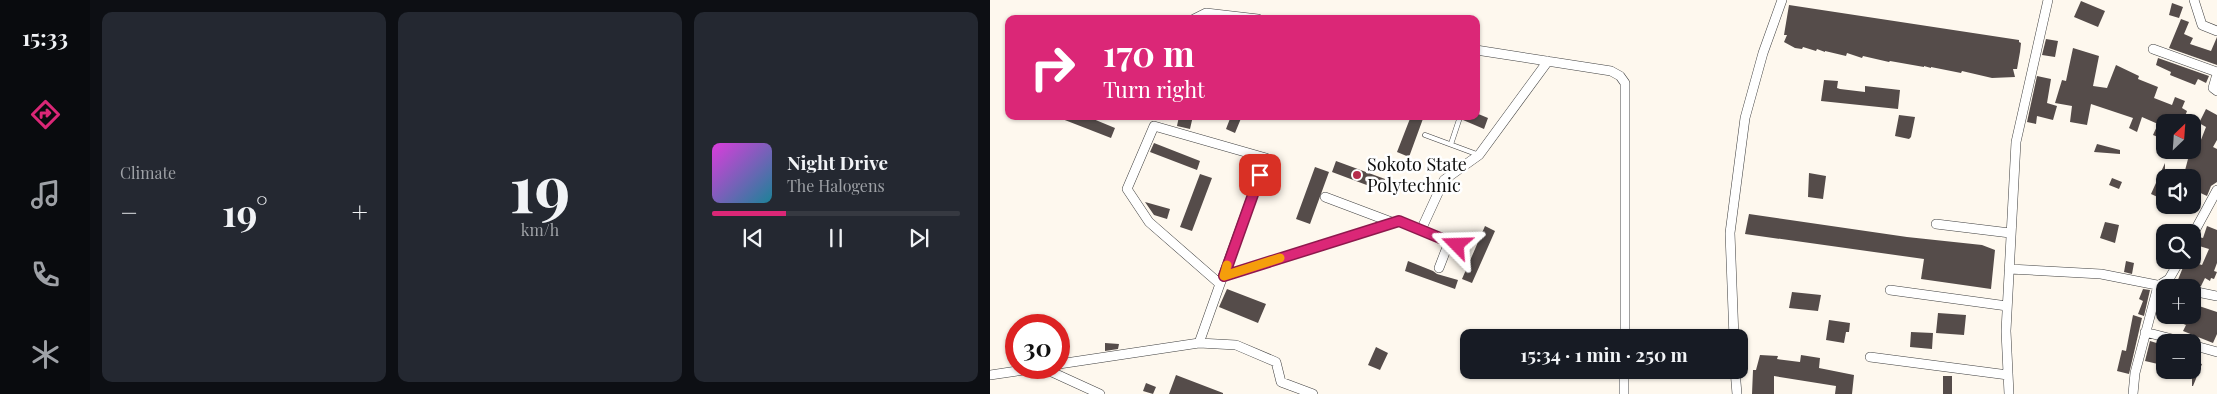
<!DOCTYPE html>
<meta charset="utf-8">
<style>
:root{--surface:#171b24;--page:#242831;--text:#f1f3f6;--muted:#9ea1a6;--line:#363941;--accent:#db2777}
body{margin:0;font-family:"Playfair Display",serif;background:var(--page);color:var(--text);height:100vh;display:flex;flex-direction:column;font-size:19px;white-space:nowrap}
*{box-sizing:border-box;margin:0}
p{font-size:16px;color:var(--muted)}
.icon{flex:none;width:28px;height:28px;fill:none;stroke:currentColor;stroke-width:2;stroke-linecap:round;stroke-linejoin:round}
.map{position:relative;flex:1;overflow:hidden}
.drawer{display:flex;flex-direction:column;gap:12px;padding:12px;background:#0d0f14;width:900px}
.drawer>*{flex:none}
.hud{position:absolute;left:15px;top:15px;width:475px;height:105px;border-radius:10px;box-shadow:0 1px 4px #0004;background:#db2777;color:#fff;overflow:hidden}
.needle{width:32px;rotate:25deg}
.fabs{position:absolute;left:1166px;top:114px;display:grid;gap:10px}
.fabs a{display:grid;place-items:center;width:45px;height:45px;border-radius:10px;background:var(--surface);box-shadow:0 1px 4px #0004;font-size:25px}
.speed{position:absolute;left:15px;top:314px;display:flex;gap:10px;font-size:25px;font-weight:700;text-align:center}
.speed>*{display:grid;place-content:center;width:65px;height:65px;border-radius:50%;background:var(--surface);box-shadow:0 1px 4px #0004;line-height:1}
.speed .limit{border:8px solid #d22;background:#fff;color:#111}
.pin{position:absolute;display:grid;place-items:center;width:42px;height:42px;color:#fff;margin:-21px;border-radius:10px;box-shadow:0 2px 8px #0006}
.me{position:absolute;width:55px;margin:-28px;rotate:292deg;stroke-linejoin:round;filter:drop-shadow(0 0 4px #0008)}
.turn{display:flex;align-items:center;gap:18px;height:105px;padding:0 15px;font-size:22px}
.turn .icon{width:65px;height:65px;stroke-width:2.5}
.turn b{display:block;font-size:35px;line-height:42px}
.big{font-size:38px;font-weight:700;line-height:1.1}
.drawer .tile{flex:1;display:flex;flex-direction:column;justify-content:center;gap:8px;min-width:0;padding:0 18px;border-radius:10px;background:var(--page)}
.drawer .dial{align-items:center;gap:0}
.dial b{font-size:65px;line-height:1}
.song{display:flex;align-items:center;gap:15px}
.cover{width:60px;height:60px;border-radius:8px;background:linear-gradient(135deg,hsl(300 70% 55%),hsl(190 70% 35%))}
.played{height:5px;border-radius:2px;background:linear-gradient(90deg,var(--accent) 30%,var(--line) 30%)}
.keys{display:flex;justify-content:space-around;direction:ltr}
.heat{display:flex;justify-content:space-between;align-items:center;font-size:28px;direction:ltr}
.drawer .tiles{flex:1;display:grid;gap:12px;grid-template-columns:repeat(3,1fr)}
.trip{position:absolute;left:470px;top:329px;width:288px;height:50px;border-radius:10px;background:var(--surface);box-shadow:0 1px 4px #0004;font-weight:700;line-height:50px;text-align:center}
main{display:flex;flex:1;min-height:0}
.dock{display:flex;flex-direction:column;width:90px;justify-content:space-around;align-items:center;background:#090b0e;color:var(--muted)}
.dock .icon{width:35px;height:35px}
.dock .current{color:var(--accent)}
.dock b{font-size:22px;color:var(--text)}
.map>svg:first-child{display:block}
.building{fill:#554c4a}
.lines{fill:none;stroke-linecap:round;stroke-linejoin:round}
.service-casing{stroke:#404040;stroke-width:5.5}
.minor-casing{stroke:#404040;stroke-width:10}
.service{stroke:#fff;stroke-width:4.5}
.minor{stroke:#fff;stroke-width:9}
.route-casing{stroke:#8e194d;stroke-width:12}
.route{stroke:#db2777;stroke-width:9}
.slow{stroke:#f59e0b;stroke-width:9}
.poi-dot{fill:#b62c4c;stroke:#fff;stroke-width:2}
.labels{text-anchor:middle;stroke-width:5;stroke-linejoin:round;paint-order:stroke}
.poi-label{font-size:18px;fill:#0d0d0d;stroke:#fff;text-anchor:start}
</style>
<main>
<nav class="dock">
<b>15:33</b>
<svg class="icon current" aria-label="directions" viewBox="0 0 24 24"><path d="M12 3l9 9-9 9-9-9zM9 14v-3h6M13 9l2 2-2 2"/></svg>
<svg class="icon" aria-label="music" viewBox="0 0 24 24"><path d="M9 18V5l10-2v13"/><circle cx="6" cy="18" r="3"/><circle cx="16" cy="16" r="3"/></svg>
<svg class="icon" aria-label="phone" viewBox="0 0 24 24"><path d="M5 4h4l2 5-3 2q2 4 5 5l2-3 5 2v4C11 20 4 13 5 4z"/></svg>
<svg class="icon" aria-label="climate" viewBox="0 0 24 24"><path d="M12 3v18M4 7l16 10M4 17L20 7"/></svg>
</nav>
<section class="drawer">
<div class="tiles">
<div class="tile"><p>Climate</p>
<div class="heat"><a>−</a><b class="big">19°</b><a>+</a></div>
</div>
<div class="tile dial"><b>19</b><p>km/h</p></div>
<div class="tile">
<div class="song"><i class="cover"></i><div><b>Night Drive</b><p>The Halogens</p></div></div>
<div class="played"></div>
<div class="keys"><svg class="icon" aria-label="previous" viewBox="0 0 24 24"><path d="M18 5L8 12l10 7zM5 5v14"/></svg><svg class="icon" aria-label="pause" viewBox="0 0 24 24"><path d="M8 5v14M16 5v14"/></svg><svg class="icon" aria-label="next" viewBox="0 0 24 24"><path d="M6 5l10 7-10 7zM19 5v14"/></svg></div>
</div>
</div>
</section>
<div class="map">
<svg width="1227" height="394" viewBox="0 0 1227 394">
<rect width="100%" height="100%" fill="#fef8ee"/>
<path class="building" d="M1091,1L1115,11L1108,27L1084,17Z
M1182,3L1193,7L1189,18L1179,15Z
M799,5L1029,40V42L1031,43L1030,52L1027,69H1023L1025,77L1002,78L972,71L971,73L941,67V68L934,66V67L900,61L899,62L873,56L872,58L857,53L856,56L835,51V52L827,49L826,51L813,47L812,49L805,48L794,42L797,35H794Z
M1191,19L1199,22L1194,34L1203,38L1200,44L1221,51L1227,37V65L1179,48Z
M1056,39L1068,41L1065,57L1052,55Z
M1083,48L1109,56L1103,86L1117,88L1126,65L1149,76L1148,79L1168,87L1164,98L1182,105L1185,97L1195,101L1192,108L1197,111L1194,119L1188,116L1186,122H1175V140L1163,135L1168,124L1152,117L1147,132L1139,128L1143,118L1101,104L1097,125L1080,122L1082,106L1065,103L1072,80L1076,81Z
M1168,58L1219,76L1216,83L1208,79L1205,85L1180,75L1181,72L1166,65Z
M1047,76L1061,79L1057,103L1067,106L1063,120L1047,116L1046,124L1037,122Z
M834,80L848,81L847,88L850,89L875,92V86L910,90L908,109L831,101Z
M1216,109L1227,115V140L1223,147L1227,149V182L1221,186L1217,196L1202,189V178H1193L1198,159L1188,156L1190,150H1207L1216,127L1209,123Z
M486,113L498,118L494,129L473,120L470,116H486Z
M909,115L925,117L921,137L919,139L905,136Z
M96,116L125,128L121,138L67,117Z
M189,116H203L200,129L187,126Z
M241,116H252L245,133L236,129Z
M421,116H434L419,157L407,152Z
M164,143L210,161L207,170L160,152Z
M1107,144L1130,150V154L1104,152Z
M346,161L395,179L390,190L342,172Z
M1175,163V192L1172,199L1161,194Z
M325,167L339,172L320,224L306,219Z
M819,173L836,176L833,199L818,197Z
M210,174L222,178L202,231L190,227Z
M1122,178L1132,182L1129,189L1119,185Z
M155,202L180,209L177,219L164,215Z
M759,214L917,237L992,245L1005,250L1001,289L931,279L934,259L755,234Z
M1115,222L1129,225L1125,243L1110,238Z
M495,226L505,231L482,283L472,279Z
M1217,226L1227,230V263L1224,271L1227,272L1224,279L1221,278L1220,281L1215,278L1211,286H1198L1187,282L1196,260L1212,265L1219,249L1206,245L1209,237L1213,238Z
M418,261L443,271L447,274L468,280L465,289L415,271Z
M1136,261L1144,263L1142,274L1134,272Z
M237,289L276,304L268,323L229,307Z
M1153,289L1160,290L1154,316L1148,314L1153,301L1149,299Z
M802,292L831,295L828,311L799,308Z
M1172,295L1175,296V315H1202V297L1206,298L1203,304L1227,312V334L1223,343L1193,331L1196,325L1167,313Z
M948,313L976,315L974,335L946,333Z
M1143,315L1152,318L1139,374L1127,371L1132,350L1136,351Z
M839,320L860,323L859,332H856L854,343L836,340Z
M921,332L943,333L942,349L920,347Z
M1160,341L1173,345L1168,364L1155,361Z
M115,343L129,344L128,349L115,351Z
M386,347L398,353L390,370L378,365Z
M770,355L788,356L787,359L810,362L811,355L830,358L829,368L864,375L862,394H845L846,386L784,376V394H762L763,370H766Z
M1202,361L1212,364L1203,386H1202Z
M186,375L233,393V394H179Z
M953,376H962V394H953Z
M156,383L166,387L163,394L153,391Z"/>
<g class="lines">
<defs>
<path id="service" d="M435,135L489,155
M461,144L469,120"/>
<path id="minor" d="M1204,0L1212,25L1227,31
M204,19L216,13L268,19
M1163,49L1227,72
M486,50L621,71L630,76L635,83V338
M1227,74L1223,88L1227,91
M335,197L404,223
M946,224L1020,233
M431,230L467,245
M1202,236L1227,190
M449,268L459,242
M1019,269L1111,274L1182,288
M233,276L409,221L431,230L454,180L489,155L558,61
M900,290L1017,306
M1202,291L1227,296
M1155,332L1194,342
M744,338L740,233L755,118L773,53L792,0
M209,343L230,284L233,276L276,158L164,126L137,189L159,222L230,284
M1202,345L1227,352
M880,357L1018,375
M69,364L209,343L246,345L286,362L291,382L323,394
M53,368L110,394
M745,370L747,394
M0,375L47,368
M634,394V370
M1019,394L1016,331L1026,142L1058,0
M1143,394L1145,373L1168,286L1179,279L1190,260"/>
</defs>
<use href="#service" class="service-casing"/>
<use href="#minor" class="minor-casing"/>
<use href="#service" class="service"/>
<use href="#minor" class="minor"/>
</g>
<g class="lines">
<defs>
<path id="route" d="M270,175L234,276L409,221L467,245"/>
</defs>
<use href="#route" class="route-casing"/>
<use href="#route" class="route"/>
<path class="slow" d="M237,265L234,276L290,258"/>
</g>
<circle class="poi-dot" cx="367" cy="175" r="5"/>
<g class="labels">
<g class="poi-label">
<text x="377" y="171">Sokoto State<tspan x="377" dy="21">Polytechnic</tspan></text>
</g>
</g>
</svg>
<div class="fabs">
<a><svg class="needle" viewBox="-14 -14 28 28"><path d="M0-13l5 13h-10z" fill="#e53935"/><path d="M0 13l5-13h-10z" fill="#9ea1a6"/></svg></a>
<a><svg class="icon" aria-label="sound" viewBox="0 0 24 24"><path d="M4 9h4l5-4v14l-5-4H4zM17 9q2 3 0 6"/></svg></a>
<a><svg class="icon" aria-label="search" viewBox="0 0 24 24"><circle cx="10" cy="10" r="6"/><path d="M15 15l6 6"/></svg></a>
<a>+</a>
<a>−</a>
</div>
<div class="speed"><div class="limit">30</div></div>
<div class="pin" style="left:270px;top:175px;background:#d93025"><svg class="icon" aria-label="arrive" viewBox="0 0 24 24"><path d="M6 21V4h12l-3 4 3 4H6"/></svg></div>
<svg class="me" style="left:467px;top:245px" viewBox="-20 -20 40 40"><path d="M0-17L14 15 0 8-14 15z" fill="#db2777" stroke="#fff" stroke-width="4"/></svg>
<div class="trip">15:34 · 1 min · 250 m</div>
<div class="hud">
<div class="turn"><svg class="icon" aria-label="right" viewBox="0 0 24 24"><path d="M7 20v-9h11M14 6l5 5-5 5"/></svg><div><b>170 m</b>Turn right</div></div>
</div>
</div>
</main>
